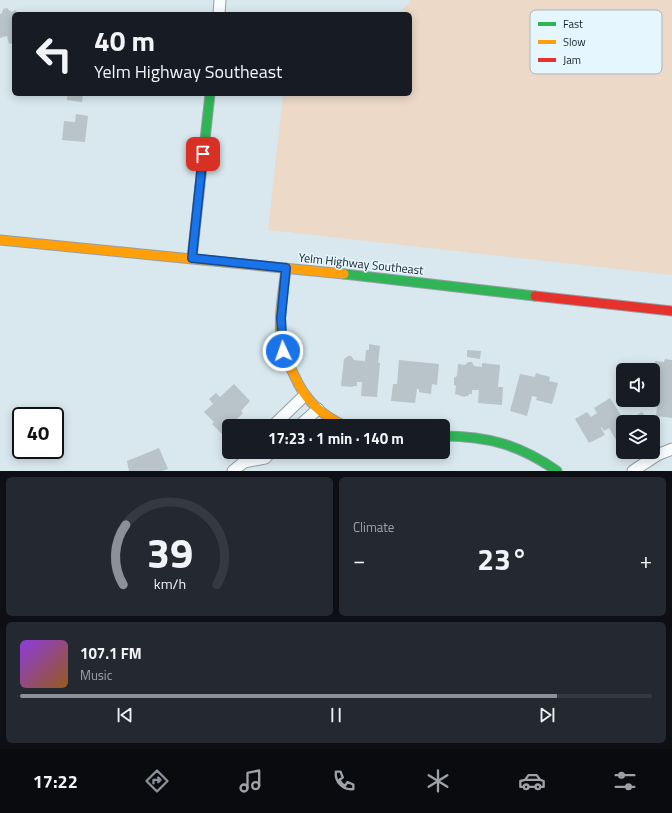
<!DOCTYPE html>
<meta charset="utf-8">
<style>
:root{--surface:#171b24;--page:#242831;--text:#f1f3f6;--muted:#9ea1a6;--line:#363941;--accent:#8c9099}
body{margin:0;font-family:"Titillium Web",sans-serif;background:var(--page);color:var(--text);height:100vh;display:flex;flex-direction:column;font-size:15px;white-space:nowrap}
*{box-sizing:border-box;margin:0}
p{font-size:13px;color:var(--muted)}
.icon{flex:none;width:22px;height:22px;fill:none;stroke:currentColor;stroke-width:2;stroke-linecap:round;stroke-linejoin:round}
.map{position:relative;height:471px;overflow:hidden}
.side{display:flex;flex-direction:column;gap:6px;padding:6px;background:#0d0f14;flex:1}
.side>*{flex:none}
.guide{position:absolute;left:12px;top:12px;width:400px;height:84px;border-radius:6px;box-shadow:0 2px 10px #0003;background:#171b24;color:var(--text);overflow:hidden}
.buttons{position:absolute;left:616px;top:363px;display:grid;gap:8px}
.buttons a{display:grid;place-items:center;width:44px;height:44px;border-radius:6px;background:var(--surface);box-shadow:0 2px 10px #0003;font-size:20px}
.speed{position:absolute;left:12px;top:407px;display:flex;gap:8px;font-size:20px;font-weight:700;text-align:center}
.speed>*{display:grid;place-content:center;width:52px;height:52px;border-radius:50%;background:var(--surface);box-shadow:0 2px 10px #0003;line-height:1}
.speed .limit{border:2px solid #111;border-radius:6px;background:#fff;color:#111}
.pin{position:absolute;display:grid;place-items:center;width:34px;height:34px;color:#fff;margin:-17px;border-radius:8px;box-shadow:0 2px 6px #0006}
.me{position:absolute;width:44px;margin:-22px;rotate:357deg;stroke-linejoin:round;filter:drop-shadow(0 0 3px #0008)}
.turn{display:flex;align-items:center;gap:14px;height:84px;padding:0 16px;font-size:18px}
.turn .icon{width:52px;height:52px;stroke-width:2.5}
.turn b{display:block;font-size:28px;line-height:34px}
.big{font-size:30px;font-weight:700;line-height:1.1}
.side .widget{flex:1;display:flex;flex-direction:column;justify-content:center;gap:6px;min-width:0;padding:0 14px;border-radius:6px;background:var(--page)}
.side .dial{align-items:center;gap:0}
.dial svg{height:104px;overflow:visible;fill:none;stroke:var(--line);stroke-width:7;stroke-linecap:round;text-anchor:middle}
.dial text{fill:var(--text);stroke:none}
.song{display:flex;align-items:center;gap:12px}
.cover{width:48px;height:48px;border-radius:6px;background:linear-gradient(135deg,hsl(270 70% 55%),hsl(30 70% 35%))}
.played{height:4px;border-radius:2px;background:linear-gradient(90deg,var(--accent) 85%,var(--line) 85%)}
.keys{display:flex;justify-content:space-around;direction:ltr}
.heat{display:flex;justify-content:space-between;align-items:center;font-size:22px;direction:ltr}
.side .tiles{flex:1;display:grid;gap:6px;grid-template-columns:1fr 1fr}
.widget:last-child{grid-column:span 2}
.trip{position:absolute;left:222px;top:419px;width:228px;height:40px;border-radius:6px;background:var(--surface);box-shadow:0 2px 10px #0003;font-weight:700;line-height:40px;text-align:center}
.dock{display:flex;height:64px;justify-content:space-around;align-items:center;background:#090b0e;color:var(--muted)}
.dock .icon{width:28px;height:28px}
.dock .selected{color:var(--accent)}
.dock b{font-size:18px;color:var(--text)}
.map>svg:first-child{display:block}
.green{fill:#ecd9c8}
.building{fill:#b8c4ca}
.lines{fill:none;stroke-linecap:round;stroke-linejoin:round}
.street-casing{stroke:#939fa5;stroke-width:13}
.fast-casing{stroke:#939fa5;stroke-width:11}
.slow-casing{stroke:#939fa5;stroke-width:11}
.jam-casing{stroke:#939fa5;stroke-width:11}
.street{stroke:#f9fcfc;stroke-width:11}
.fast{stroke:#30b455;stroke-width:9}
.slow{stroke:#ff9f0a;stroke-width:9}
.jam{stroke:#e5322d;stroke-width:9}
.route-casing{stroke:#114b97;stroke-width:10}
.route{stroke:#1a73e8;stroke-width:7}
.labels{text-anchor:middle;stroke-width:3;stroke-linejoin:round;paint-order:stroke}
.street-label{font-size:12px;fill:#162125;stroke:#e5f6fe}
.key{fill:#e5f6fe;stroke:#a7b6bd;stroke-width:1}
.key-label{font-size:11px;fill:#162125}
</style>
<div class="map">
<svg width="672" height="471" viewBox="0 0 672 471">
<rect width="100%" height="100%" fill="#d8e8ee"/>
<path class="green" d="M412,0H672V275L268,230L283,94H410V14H398Z"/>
<path class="building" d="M7,8L11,12L16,10L17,14H14V43L9,44L7,36L0,38V14L2,13L3,9Z
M67,94H83L82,102L67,100Z
M76,114L88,116L85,142L62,140L64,121L75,122Z
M369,344L380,346L378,363H380L377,397L361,396L362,382H357V386H353V387L341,386L344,359L348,356H351L354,360L365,361L366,350H369Z
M467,350L481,351L480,359L467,357Z
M665,359L672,360V418L656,416L658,398H654L655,394H653L655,361L664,362Z
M399,360L439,364L437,385L432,384L431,394L419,392V389H417L415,403L391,401L393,384H397Z
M468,362H472L474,366L482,367V363L500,365L498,387H503L502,405L478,403L479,390H472V394H469L468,396H465V397L455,394L456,386L454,385V378L457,376L458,364L465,365Z
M536,373L550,377L549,381L558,383L552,404L536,400L537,397L532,396L527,416L510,411L520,374L535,377Z
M234,384L250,401L241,411L243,413L237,419L239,420L233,426H229V430L223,435L212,424L214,422L204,412L213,404L209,399L216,393L220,397Z
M610,398L625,422H623V443L619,445L609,428L604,431L602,427L601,428L605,435L589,443L575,419L587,412L591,417L597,413L594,408Z
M642,412L646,417L636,422L633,417Z
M159,448L168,469L162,471H129L127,461Z"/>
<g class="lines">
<defs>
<path id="street" d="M219,14L220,0
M273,426L304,396
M299,426L318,409
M248,452L244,462L265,458L271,452
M233,471L244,462
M633,471L657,455L672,449"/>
<path id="fast" d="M192,258L210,94
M344,274L535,296
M443,436C488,436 520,445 557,471"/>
<path id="slow" d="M0,240L344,274
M286,268C283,295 276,327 284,353C286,361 291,368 294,375C305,400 321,415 345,426"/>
<path id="jam" d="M535,296L672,311"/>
</defs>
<use href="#street" class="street-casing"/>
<use href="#fast" class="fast-casing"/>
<use href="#slow" class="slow-casing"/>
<use href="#jam" class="jam-casing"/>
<use href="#street" class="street"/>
<use href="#fast" class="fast"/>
<use href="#slow" class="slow"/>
<use href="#jam" class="jam"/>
</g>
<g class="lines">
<defs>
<path id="route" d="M203,154L192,258L286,268L281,318L283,351"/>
</defs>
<use href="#route" class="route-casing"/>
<use href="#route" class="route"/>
</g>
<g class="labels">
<g class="street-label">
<text transform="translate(361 264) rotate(6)" y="4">Yelm Highway Southeast</text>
</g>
</g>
<rect x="530" y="10" width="132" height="64" rx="6" class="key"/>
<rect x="538" y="22" width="18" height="4" fill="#30b455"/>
<rect x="538" y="40" width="18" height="4" fill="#ff9f0a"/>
<rect x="538" y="58" width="18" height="4" fill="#e5322d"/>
<g class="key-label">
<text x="563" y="28">Fast</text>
<text x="563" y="46">Slow</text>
<text x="563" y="64">Jam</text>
</g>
</svg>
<div class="buttons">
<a><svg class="icon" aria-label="sound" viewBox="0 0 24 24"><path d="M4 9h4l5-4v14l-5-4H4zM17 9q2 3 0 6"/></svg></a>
<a><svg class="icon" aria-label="layers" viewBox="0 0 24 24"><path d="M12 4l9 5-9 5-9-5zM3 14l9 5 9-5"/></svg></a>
</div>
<div class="speed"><div class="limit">40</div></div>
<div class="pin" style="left:203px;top:154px;background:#d93025"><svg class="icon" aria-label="arrive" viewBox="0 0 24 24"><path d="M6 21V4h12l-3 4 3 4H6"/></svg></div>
<svg class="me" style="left:283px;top:351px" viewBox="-20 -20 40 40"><circle r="17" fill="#1a73e8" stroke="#fff" stroke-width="3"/><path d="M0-11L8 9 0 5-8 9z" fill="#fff"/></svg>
<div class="trip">17:23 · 1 min · 140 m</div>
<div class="guide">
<div class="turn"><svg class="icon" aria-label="left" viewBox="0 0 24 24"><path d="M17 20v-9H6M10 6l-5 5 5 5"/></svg><div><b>40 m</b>Yelm Highway Southeast</div></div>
</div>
</div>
<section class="side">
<div class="tiles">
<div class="widget dial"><svg viewBox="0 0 100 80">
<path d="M14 69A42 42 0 1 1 86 69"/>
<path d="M14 69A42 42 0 0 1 16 23" stroke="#8c9099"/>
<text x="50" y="56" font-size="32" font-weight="700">39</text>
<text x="50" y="72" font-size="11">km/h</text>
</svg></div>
<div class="widget"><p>Climate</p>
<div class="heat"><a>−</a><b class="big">23°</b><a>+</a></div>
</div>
<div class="widget">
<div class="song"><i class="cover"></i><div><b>107.1 FM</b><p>Music</p></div></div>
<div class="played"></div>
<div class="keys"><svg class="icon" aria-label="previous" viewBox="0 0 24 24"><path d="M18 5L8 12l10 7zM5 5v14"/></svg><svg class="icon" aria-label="pause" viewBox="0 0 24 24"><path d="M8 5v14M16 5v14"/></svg><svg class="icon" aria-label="next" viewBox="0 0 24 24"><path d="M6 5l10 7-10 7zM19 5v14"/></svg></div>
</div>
</div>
</section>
<nav class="dock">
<b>17:22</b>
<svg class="icon selected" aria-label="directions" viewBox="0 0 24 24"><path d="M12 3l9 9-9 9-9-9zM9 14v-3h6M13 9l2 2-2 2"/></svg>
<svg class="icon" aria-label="music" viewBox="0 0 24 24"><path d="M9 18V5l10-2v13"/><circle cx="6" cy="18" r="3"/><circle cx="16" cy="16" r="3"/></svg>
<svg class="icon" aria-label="phone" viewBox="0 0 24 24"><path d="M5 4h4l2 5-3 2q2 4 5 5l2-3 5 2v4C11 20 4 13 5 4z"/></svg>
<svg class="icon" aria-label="climate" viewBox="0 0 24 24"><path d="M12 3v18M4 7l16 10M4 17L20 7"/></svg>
<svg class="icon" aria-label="car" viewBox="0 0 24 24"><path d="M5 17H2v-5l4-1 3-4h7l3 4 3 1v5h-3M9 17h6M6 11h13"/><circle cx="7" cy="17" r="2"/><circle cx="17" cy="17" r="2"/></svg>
<svg class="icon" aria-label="filters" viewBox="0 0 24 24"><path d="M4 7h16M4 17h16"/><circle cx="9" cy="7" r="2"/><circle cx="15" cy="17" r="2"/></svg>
</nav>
